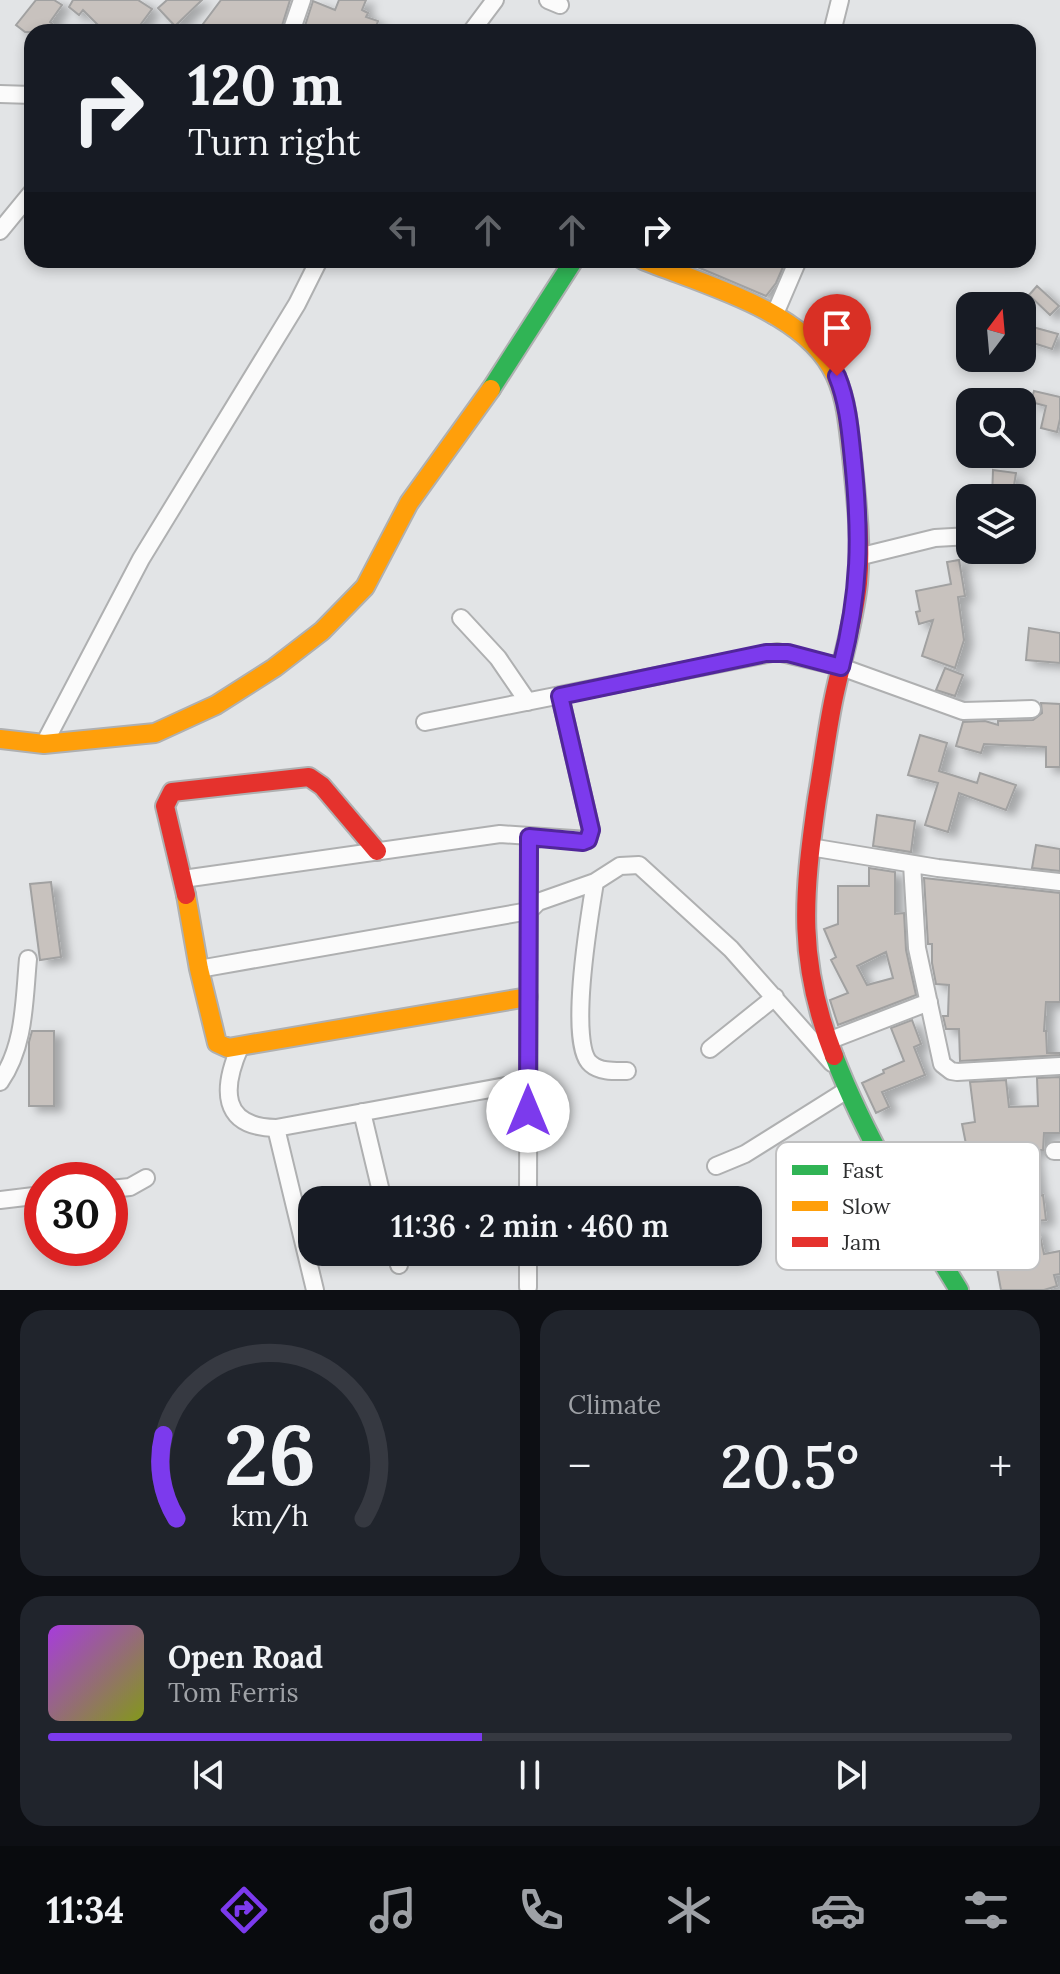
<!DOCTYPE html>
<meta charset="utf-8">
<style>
:root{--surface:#171b24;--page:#20242c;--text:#f1f3f6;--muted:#9ea1a6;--line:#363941;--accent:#7c3aed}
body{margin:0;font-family:Lora,serif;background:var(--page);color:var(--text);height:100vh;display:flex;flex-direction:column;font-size:30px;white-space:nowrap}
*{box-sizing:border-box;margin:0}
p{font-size:26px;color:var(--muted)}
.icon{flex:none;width:44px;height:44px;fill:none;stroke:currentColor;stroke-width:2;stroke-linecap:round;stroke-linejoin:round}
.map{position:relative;height:1290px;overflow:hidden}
.panel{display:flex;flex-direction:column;gap:20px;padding:20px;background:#0d0f14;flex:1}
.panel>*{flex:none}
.top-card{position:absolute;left:24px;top:24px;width:1012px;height:244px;border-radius:24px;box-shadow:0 4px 12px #0003;background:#171b24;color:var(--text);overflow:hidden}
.needle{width:52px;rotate:16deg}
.buttons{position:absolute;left:956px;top:292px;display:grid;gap:16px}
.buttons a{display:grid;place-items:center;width:80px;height:80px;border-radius:16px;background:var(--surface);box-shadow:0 4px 12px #0003;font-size:40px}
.speed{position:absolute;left:24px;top:1162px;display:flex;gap:16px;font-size:40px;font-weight:700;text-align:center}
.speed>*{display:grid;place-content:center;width:104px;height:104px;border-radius:50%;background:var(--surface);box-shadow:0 4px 12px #0003;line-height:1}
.speed .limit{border:12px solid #d22;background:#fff;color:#111}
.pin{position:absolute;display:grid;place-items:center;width:68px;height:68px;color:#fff;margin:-82px -34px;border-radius:50% 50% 50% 0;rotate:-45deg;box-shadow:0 0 8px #0007}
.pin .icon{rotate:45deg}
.me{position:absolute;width:88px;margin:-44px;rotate:0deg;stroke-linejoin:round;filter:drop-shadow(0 0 6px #0008)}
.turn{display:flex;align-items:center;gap:28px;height:168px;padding:0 32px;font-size:36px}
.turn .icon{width:104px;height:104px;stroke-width:2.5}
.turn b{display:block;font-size:56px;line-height:68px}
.lanes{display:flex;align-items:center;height:76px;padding:0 32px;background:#0003;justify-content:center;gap:40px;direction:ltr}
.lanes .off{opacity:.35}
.big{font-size:60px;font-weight:600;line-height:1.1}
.panel .tile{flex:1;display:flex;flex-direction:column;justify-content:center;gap:12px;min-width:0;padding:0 28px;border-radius:24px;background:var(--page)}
.panel .dial{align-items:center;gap:0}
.dial svg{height:208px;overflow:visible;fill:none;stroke:var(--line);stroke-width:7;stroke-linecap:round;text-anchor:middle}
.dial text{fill:var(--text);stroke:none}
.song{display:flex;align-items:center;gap:24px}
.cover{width:96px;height:96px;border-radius:12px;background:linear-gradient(135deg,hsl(280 70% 55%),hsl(70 70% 35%))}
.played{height:8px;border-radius:4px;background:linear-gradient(90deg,var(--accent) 45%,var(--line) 45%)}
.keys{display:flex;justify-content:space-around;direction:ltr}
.heat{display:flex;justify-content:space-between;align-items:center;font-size:44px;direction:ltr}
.panel .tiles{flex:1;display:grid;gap:20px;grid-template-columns:1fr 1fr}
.tile:last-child{grid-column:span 2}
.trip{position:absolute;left:298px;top:1186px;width:464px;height:80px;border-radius:24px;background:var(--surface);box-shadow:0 4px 12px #0003;font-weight:600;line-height:80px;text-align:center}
.tabs{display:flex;height:128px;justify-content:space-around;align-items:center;background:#090b0e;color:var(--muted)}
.tabs .icon{width:56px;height:56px}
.tabs .active{color:var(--accent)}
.tabs b{font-size:36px;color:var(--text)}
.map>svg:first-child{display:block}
.building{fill:#c8c2be;stroke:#a1a1a1;stroke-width:2;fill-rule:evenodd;filter:url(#shadow)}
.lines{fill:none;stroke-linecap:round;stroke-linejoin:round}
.street-casing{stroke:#afb0b1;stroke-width:20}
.fast-casing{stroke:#afb0b1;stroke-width:22}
.slow-casing{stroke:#afb0b1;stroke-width:22}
.jam-casing{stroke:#afb0b1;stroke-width:22}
.street{stroke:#fbfbfb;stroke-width:16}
.fast{stroke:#30b455;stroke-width:18}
.slow{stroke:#ff9f0a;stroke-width:18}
.jam{stroke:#e5322d;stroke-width:18}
.route-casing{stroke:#51269a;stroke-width:20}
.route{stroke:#7c3aed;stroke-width:14}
.key{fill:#fff;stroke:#c0c0c1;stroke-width:2}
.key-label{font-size:22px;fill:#2d2e2f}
</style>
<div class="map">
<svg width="1060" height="1290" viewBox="0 0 1060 1290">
<defs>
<filter id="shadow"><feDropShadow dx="8" dy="5" stdDeviation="4" flood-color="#0004"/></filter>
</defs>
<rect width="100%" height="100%" fill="#e2e4e6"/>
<path class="building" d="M36,0H54L62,5L50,22L62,32H25L16,25Z
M73,0H138L152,9L135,32H105L83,10L79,15L69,7Z
M167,0H202L175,26L158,8Z
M221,0H290L280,32H272L259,26L256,32H197Z
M339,0H366L362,10L368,13L366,17L378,21L374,32H303L313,1L335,10Z
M681,260H786L776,283L766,296Z
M1037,286L1059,306L1050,315L1029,295Z
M1029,326L1058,334L1052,349L1027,341Z
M1034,391L1060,397V419L1057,432L1041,428L1046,406L1031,402Z
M993,470L1016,473L1012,498H992Z
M959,560L965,596L958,597L964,640L955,668L922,656L933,620L919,624L916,612L920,611L916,591L951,584L947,562Z
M1029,628L1060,633V663L1026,660Z
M945,668L963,675L955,696L936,690Z
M1041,703L1060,704V767H1046V747L984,744L981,753L956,746L963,722L985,721L998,725V721L1033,720L1042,713Z
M920,735L947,743L939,771L977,783L980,773L1016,785L1006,810L959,793L948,832L925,825L938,783L908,775Z
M877,815L915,821L911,852L873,846Z
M1036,845L1060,849V871L1032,868Z
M869,868L895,872V914L904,913L906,950L916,995L838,1025L830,1000L848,993L831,960L836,957L824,929L838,924V886H869ZM886,952L893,978L867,985L857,966Z
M924,878L1060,893V1002H1046L1044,1031H1046L1047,1053H1060V1055L960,1061L959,1029H946L943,1016H948L949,985L936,984L932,963V944H928Z
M51,882L61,957L40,960L30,884Z
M912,1020L921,1044L914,1047L925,1075L882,1092L889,1107L876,1113L862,1083L884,1073L883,1070L904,1061L891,1028Z
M32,1031H54V1106H29V1042Z
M1060,1077V1133H1044L1043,1150H1032L1039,1196L1043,1195L1046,1220L1027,1222L1023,1174L1006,1177L1002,1154L969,1159L962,1124L975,1122L970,1082L1006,1080L1009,1107L1038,1106L1037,1078Z
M1038,1227L1044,1254L1060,1251V1274L1054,1275L1057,1286L1044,1290H1001L996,1263L1010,1260L1005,1234Z"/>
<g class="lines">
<defs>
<path id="street" d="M548,0L560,5
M291,32L302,0
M471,32L495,0
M832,32L840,0
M0,94L32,95
M0,231L32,192
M774,316L798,260
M858,557L935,538L970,536
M461,618L498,658L528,702
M425,722L777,652L841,667L963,711L1032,709
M44,744L141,559L297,304L319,260
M810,847L938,868L1060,882
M912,864L917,948L942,1064L951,1071L957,1072L1060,1066
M183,879L500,834L588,840L591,830L560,696
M595,882C590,913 567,1046 591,1064C600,1072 615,1071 627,1071
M199,969L529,911L538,902L595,882L620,866L639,865L731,949L832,1063
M828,1041L929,1002
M240,1047C222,1088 220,1127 276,1128L528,1082
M710,1049L775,997
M0,1082C25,1046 24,1002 28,959
M362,1112L383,1200
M276,1128L315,1290
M1054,1151H1060
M716,1166L745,1154L847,1090
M110,1189L130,1187L146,1178
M0,1200L42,1195
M528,1200L529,837
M396,1252L399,1265
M528,1287V1252"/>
<path id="fast" d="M491,389L574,260
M834,1056C866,1139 913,1215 959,1290"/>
<path id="slow" d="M643,260C702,284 798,309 831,367C847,394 848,426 852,456
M0,739L44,744L155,733L216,705L274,668L322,631L365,587L409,503L491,389
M186,895L199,969L217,1043L228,1048L528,997"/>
<path id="jam" d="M186,895L165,806L172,792L309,777L322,786L377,851
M834,1056C797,961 803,897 817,799C823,765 827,730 834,697C842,659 854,622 858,583C862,541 856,498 852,456"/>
</defs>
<use href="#street" class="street-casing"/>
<use href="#fast" class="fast-casing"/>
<use href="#slow" class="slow-casing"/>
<use href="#jam" class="jam-casing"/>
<use href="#street" class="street"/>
<use href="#fast" class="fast"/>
<use href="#slow" class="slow"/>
<use href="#jam" class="jam"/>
</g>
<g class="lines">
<defs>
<path id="route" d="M528,1111L529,837L583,842L588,840L591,830L560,696L766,653H788L841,667C860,591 861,537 853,460C850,431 848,403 837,376"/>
</defs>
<use href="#route" class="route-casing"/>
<use href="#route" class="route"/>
</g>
<rect x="776" y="1142" width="264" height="128" rx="12" class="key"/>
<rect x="792" y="1165" width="36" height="10" fill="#30b455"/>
<rect x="792" y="1201" width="36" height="10" fill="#ff9f0a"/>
<rect x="792" y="1237" width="36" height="10" fill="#e5322d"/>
<g class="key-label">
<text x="842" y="1178">Fast</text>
<text x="842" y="1214">Slow</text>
<text x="842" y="1250">Jam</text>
</g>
</svg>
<div class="buttons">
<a><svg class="needle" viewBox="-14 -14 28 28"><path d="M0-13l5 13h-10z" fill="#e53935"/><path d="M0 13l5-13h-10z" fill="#9ea1a6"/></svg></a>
<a><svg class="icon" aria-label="search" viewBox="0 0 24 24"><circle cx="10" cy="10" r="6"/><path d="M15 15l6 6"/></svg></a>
<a><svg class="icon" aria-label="layers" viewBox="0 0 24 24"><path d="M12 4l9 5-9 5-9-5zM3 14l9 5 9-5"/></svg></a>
</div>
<div class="speed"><div class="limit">30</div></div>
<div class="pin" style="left:837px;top:376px;background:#d93025"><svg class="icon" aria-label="arrive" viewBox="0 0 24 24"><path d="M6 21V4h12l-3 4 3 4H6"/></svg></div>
<svg class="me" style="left:528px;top:1111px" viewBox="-20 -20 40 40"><circle r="19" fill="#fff"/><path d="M0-13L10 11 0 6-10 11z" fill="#7c3aed"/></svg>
<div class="trip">11:36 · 2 min · 460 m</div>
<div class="top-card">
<div class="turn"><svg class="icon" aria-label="right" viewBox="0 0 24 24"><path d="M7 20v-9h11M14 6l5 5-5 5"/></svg><div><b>120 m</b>Turn right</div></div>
<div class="lanes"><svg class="icon off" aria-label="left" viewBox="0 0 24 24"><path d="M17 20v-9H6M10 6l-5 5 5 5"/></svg><svg class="icon off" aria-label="ahead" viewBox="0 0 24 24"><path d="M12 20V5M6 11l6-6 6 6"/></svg><svg class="icon off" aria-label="ahead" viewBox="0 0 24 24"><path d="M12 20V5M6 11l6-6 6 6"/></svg><svg class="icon" aria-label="right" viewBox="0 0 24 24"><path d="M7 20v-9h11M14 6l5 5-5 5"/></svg></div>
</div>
</div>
<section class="panel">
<div class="tiles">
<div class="tile dial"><svg viewBox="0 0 100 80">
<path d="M14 69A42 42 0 1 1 86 69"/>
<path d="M14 69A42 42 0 0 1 9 37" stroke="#7c3aed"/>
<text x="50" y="56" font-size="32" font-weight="700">26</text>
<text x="50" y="72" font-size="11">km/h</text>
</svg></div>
<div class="tile"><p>Climate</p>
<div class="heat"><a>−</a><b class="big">20.5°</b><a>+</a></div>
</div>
<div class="tile">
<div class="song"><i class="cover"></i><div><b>Open Road</b><p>Tom Ferris</p></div></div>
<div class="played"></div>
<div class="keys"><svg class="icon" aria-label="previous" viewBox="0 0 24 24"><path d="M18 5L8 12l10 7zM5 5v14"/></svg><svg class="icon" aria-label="pause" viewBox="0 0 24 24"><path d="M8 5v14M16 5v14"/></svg><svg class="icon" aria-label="next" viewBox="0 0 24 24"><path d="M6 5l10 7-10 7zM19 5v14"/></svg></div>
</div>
</div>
</section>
<nav class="tabs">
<b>11:34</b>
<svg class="icon active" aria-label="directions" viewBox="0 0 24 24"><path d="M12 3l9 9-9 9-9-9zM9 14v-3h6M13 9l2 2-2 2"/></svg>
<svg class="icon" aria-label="music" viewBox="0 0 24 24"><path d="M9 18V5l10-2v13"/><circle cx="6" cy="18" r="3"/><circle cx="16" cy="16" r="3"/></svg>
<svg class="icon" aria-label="phone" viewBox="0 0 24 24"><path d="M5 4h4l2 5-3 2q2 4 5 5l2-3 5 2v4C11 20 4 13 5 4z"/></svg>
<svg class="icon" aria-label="climate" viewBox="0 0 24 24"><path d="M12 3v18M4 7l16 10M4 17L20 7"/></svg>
<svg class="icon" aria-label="car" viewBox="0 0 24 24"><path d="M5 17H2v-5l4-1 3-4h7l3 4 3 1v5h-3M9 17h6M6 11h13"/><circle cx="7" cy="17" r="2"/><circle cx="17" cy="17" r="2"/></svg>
<svg class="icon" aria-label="filters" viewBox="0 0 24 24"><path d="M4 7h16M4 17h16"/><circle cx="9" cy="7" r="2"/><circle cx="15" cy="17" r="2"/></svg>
</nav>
